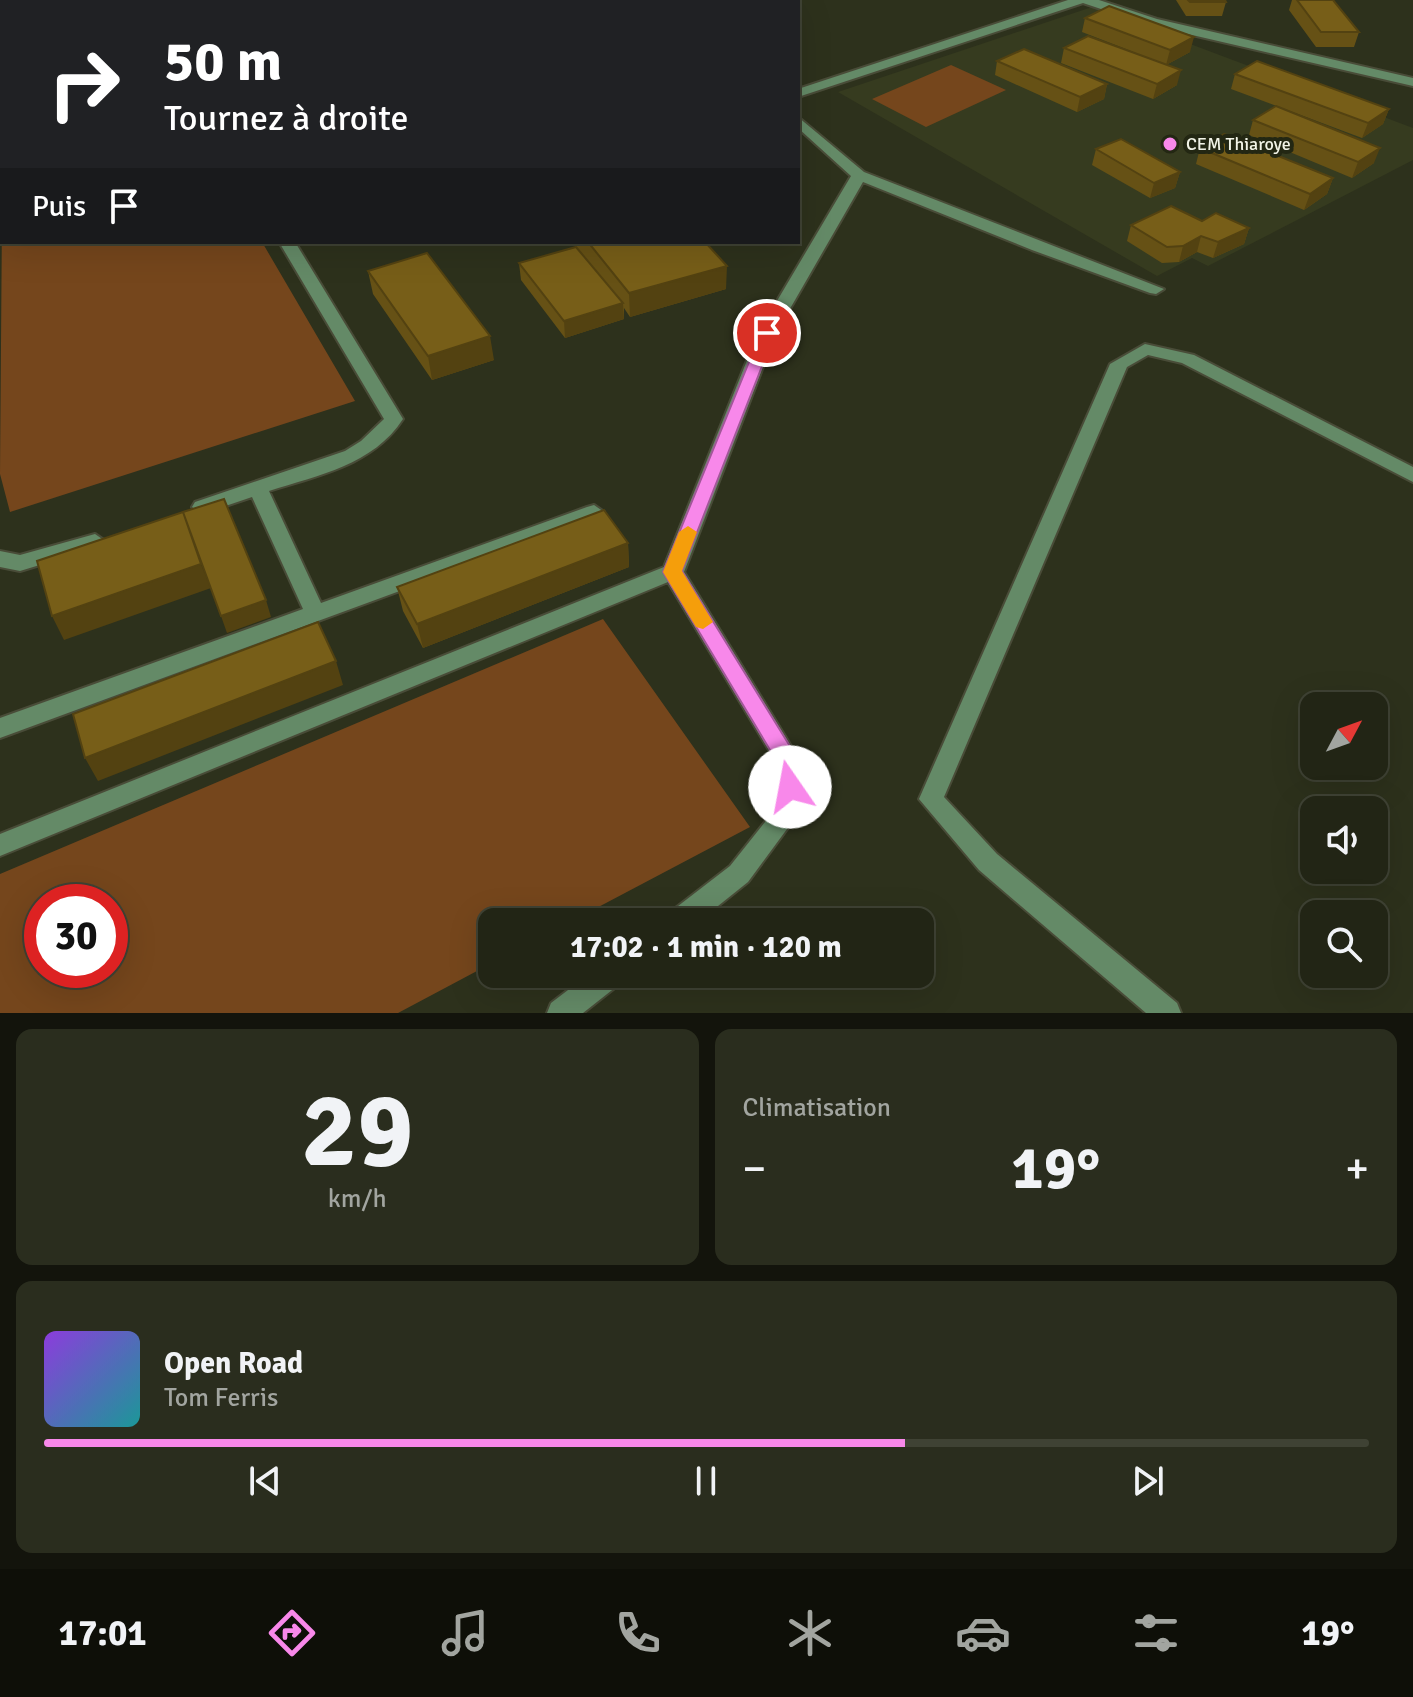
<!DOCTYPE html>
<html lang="fr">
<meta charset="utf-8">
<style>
:root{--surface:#222515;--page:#2a2d1e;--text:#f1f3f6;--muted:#a2a5a0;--line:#3f4234;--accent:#f888ea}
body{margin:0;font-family:Signika,sans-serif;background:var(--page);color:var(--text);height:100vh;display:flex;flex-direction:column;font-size:30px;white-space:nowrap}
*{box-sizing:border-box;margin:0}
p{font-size:26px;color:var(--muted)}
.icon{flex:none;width:44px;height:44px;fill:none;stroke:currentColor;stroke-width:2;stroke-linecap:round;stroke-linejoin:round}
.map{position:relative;height:1013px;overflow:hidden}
.details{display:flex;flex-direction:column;gap:16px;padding:16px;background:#13140c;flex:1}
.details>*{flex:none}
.hud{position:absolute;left:0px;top:0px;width:800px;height:244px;box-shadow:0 8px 32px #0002,0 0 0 2px var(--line);background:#202124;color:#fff;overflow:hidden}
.needle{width:52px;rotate:49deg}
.fabs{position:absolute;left:1300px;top:692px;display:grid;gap:16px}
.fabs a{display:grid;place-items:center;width:88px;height:88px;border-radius:16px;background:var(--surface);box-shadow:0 8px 32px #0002,0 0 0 2px var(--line);font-size:40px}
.speed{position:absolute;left:24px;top:884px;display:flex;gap:16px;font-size:40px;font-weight:700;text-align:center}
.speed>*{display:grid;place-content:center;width:104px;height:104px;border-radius:50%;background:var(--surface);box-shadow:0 8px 32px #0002,0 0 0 2px var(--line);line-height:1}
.speed .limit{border:12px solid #d22;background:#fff;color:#111}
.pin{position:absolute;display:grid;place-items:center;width:68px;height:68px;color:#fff;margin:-34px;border:4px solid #fff;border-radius:50%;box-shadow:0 2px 8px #0007}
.me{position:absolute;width:88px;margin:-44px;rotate:348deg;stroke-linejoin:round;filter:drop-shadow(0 0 6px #0008)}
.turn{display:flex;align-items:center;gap:28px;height:168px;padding:0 32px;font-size:36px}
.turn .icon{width:104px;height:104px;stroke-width:2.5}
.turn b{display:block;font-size:56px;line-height:68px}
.then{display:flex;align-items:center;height:76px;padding:0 32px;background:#0003;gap:16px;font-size:30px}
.big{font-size:60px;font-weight:700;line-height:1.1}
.details .tile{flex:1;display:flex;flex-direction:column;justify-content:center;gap:12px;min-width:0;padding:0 28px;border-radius:16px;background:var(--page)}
.details .dial{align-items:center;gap:0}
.dial b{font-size:104px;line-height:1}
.song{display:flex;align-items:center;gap:24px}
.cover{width:96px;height:96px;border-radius:12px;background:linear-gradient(135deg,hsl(270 70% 55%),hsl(180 70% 35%))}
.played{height:8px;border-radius:4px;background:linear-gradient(90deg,var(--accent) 65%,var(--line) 65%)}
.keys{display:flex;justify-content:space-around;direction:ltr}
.heat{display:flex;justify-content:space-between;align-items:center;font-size:44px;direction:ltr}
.details .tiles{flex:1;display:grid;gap:16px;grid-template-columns:1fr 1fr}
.tile:last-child{grid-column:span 2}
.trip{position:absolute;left:478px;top:908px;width:456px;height:80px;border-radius:16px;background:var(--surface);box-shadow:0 8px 32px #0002,0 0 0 2px var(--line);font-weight:700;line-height:80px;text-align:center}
.tab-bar{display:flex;height:128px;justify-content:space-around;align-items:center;background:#0e0f08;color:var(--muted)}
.tab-bar .icon{width:56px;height:56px}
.tab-bar .selected{color:var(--accent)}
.tab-bar b{font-size:36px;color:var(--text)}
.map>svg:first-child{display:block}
.built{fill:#363b1f}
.green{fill:#75461c;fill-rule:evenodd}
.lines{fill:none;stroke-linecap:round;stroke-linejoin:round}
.minor-casing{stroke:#494c38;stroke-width:4}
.minor{fill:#648a67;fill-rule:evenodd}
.wall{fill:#665115}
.shaded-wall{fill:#534211}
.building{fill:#775e18;stroke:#534211;stroke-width:2}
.route{fill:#f888ea;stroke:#a15898;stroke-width:2}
.slow{fill:#f59e0b}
.poi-dot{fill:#f888ea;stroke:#232713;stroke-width:3}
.labels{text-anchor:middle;stroke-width:8;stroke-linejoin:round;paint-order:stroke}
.far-poi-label{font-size:18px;fill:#f2f4e7;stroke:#232713;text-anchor:start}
</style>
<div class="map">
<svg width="1413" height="1013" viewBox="0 0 1413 1013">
<rect width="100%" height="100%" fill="#2d311c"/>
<path class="built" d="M1092,7L1413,128V160L1208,266L1192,258L1157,276L838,92Z"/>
<path class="green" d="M951,65L1006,90L926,127L872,99Z
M2,214V242H262L355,401L10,512L0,474Z
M603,619L750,827L570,922H492V963L398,1013H0V874ZM42,902H110V970H42Z"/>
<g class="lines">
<defs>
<path id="minor" d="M49,0H71L48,2Z
M137,0H150L151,2H138Z
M305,0H326L304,2Z
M644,0H657L658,2H645Z
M1068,0H1099L1157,19L1413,78V86L1149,25L1083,3L798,97V89Z
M2,8V16L0,17V9Z
M2,64V72L0,73V65Z
M798,117L864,172L1164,289L1156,294L1150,293L1032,250L863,182L776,333L684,572L802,764L801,810L748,882L698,922H665L669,913L730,866L777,807L778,765L668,582L0,856V834L664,567L758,333L851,176L798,128Z
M279,242H295L403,419C373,465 319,475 269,491L321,603L587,507L594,505L604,512L601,517L0,738V718L303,609L252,497L202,514L192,507L195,502L345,451L361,441L384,419Z
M1145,344L1194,355L1413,467V482L1182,363L1148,355L1127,367L944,797L997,854L1177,1003L1181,1013H1146L979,870L919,799L1110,364Z
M95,534L105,541L102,546L20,571L0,567V551L20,555Z
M589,974H625L621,983L583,1013H547L551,1003Z"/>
</defs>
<use href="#minor" class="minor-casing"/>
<use href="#minor" class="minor"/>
</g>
<path class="wall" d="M1176,0H1225L1226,2L1222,16H1186Z
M1292,0H1333L1359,32L1354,47H1316L1289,10Z
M1085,18L1190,52L1166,65L1177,85L1153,99L1061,63L1064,48L1154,60L1082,32Z
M997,61L1107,84L1104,99L1077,112L995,75Z
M1235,74L1389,109L1383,124L1362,138L1231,89Z
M1253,120L1374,163L1352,178L1249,135Z
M1200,148L1333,178L1327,194L1304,210L1196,164Z
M1096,149L1180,172L1175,188L1150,198L1092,165Z
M1202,221L1249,228L1244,244L1213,258L1197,252L1179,262L1162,263L1127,241L1131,225Z
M572,242H705L726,289L630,317L624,308V319L565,338L521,280L519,263L576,247Z
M368,271L494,360L432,380L373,294Z
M628,543L629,567L423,648L403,611L397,587Z"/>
<path class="shaded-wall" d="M0,33H2V49H0Z
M1194,37L1190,52L1166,65L1170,50Z
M1181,70L1177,85L1153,99L1157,84Z
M1107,84L1104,99L1077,112L1080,97Z
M1389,109L1383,124L1362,138L1368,123Z
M1380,148L1374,163L1352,178L1358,162Z
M1180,172L1175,188L1150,198L1154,183Z
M1333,178L1327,194L1304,210L1310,194Z
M1249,228L1244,244L1213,258L1218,242Z
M1201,236L1197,252L1179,262L1183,246Z
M727,266L726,289L630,317L629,293Z
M623,303L624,319L565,338L564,321Z
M490,336L494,360L432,380L428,356Z
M628,543L629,567L423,648L417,624Z
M201,564L211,588L64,640L52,616Z
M266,600L271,617L227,633L221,616Z
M336,661L343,685L98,781L85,758Z"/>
<path class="building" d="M316,0H388L390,2H318Z
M1188,0H1225L1226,2H1190Z
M1297,0H1333L1359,32H1321Z
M1109,6L1194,37L1170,50L1085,18Z
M2,16V33H0V17Z
M1088,36L1181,70L1157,84L1064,48Z
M1024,49L1107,84L1080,97L997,61Z
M1257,61L1389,109L1368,123L1235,74Z
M1276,106L1380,148L1358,162L1253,120Z
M1224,134L1333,178L1310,194L1200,148Z
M1121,139L1180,172L1154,183L1096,149Z
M1171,206L1202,221L1216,213L1249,228L1218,242L1201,236L1183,246L1167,247L1131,225Z
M588,242H705L727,266L629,293Z
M576,247L623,303L564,321L519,263Z
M427,253L490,336L428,356L368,271Z
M224,499L266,600L221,616L183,512Z
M604,510L628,543L417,624L397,587Z
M183,512L201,564L52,616L37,561Z
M318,622L336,661L85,758L73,714Z"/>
<path class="route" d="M762,330L775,333L682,571L801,764L798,793H782L779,765L663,572Z"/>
<path class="slow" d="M688,526L697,532L682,571L713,622L703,629L696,627L663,572L679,532Z"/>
<circle class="poi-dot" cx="1170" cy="144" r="8"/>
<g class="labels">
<g class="far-poi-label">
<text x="1186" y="150">CEM Thiaroye</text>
</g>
</g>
</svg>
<div class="fabs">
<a><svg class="needle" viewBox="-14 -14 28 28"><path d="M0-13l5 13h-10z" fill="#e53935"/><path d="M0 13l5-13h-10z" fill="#a2a5a0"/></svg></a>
<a><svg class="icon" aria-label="sound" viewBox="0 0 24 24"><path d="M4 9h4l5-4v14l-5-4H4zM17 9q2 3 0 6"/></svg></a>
<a><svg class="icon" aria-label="search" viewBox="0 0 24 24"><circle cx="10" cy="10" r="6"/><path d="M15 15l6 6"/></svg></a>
</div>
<div class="speed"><div class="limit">30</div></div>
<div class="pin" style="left:767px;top:333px;background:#d93025"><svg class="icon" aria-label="arrive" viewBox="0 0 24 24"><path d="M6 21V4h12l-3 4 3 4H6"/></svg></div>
<svg class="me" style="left:790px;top:787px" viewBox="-20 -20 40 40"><circle r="19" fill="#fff"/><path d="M0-13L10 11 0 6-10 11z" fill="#f888ea"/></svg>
<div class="trip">17:02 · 1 min · 120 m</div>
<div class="hud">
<div class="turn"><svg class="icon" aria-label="right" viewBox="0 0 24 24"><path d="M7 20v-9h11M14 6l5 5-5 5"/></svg><div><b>50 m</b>Tournez à droite</div></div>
<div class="then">Puis<svg class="icon" aria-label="arrive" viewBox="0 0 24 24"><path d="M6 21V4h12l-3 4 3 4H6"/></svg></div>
</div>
</div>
<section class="details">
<div class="tiles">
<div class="tile dial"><b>29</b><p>km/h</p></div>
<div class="tile"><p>Climatisation</p>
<div class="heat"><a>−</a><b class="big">19°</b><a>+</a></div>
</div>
<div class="tile">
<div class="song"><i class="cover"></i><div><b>Open Road</b><p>Tom Ferris</p></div></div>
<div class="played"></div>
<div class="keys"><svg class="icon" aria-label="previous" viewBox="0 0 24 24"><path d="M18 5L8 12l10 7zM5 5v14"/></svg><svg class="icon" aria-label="pause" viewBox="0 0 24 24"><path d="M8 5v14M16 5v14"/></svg><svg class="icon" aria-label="next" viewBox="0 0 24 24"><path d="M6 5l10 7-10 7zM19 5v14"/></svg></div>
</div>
</div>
</section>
<nav class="tab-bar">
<b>17:01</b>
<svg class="icon selected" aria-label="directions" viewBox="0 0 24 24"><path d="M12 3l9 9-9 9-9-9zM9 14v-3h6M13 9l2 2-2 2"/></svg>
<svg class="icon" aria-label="music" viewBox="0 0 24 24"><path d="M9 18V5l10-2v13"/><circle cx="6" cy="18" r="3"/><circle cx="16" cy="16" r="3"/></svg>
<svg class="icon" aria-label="phone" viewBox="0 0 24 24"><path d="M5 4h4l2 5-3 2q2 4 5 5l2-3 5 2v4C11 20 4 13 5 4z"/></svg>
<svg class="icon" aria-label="climate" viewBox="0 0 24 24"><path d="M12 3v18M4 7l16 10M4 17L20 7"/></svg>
<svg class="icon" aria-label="car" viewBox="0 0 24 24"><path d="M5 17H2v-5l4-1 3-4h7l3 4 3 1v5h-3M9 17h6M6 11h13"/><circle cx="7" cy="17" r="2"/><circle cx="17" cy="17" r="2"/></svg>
<svg class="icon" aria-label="filters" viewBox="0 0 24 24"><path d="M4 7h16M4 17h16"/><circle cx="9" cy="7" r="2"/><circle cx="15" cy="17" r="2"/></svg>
<b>19°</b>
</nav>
